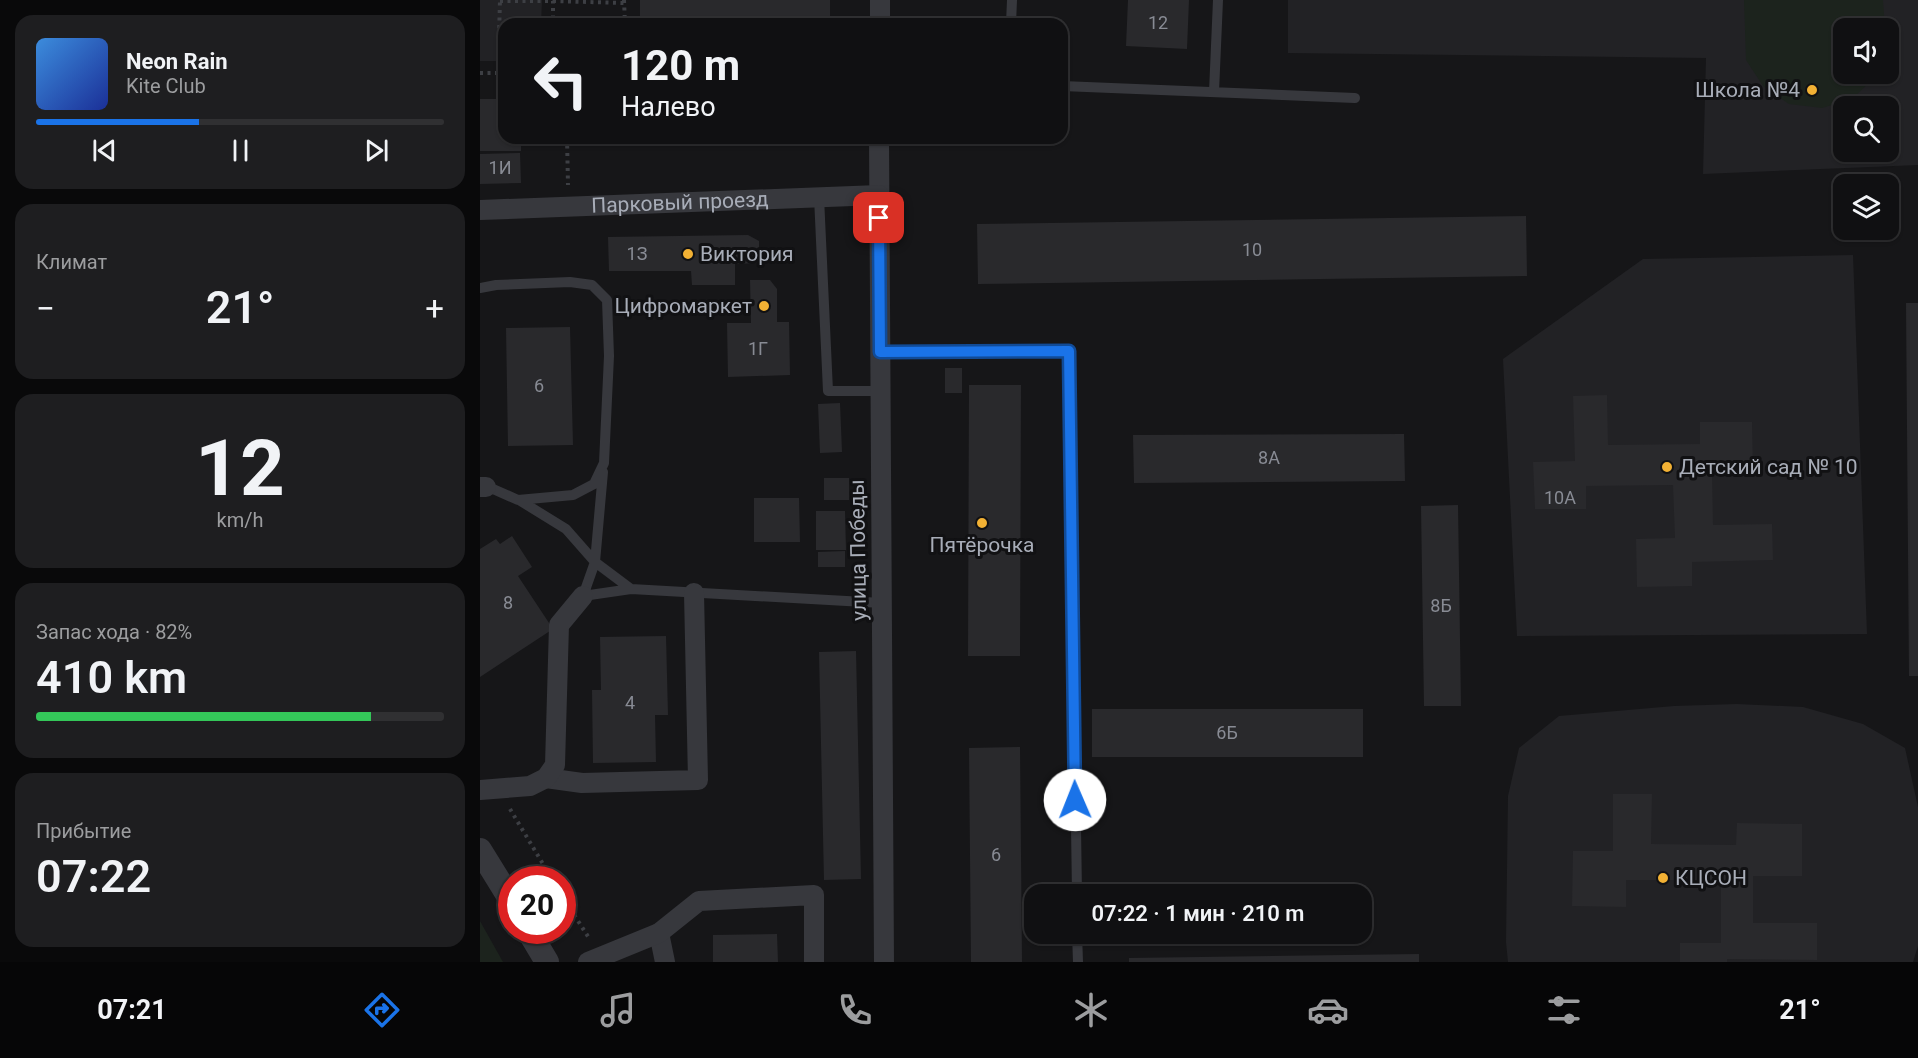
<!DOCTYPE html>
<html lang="ru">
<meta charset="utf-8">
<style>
:root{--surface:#101012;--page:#1e1e20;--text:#f1f3f6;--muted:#9c9d9f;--line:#303032;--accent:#1a73e8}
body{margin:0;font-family:Roboto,sans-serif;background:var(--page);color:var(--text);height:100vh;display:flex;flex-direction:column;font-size:22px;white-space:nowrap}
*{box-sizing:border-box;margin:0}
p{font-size:20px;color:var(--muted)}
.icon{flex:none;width:33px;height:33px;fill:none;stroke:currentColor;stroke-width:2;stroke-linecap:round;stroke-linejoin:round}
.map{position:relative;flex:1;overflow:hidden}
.details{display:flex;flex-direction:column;gap:15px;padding:15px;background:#09090a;width:480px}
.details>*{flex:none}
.banner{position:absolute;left:18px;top:18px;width:570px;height:126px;border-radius:18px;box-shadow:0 2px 4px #0004,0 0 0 2px var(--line);background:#101012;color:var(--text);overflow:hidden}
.tools{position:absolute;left:1353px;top:18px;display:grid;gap:12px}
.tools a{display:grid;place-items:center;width:66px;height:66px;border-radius:12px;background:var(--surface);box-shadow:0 2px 4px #0004,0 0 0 2px var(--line);font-size:30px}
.speed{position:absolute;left:18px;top:866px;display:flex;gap:12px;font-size:30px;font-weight:700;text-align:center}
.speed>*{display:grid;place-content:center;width:78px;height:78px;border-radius:50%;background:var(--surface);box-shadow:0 2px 4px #0004,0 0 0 2px var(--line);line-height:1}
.speed .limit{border:9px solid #d22;background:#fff;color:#111}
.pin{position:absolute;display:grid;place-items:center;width:51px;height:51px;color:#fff;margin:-26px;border-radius:12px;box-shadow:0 3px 9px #0006}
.me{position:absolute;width:66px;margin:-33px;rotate:359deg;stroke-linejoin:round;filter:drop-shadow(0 0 4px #0008)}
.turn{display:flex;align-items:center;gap:21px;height:126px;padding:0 24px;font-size:27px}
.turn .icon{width:78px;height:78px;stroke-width:2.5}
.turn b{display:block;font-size:42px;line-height:51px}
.big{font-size:45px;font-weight:600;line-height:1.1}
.details .tile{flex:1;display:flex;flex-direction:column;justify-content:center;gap:9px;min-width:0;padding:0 21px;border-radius:18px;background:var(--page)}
.details .dial{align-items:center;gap:0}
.dial b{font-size:78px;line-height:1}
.song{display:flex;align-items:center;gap:18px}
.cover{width:72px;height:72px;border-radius:9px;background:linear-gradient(135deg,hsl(210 70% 55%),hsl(230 70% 35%))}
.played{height:6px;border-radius:3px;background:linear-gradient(90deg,var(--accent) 40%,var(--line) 40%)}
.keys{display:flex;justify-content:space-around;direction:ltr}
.heat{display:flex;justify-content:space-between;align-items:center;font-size:33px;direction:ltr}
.charge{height:9px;border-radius:4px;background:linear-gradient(90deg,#34c759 82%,var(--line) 0)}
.trip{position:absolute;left:544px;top:884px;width:348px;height:60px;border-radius:18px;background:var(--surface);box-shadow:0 2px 4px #0004,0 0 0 2px var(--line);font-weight:600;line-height:60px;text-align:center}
.tabs{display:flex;height:96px;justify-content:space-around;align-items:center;background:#060607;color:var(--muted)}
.tabs .icon{width:42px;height:42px}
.tabs .on{color:var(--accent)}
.tabs b{font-size:27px;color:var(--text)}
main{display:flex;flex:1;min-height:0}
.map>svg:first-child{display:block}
.built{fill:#222225;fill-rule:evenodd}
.green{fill:#1c231d}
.building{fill:#29292c}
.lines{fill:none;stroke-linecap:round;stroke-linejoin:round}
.path{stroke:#3d3f44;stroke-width:4;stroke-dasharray:3 4.5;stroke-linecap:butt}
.service{stroke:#37383d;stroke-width:10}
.minor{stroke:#37383d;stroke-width:20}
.tertiary{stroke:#37383d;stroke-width:24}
.route-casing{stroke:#114b97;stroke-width:15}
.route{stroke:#1a73e8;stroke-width:10}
.poi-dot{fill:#f2b134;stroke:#111113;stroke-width:2}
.labels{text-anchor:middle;stroke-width:6;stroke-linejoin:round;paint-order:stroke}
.number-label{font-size:18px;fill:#888b94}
.poi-label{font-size:21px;fill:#a8adb8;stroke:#111113;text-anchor:start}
.street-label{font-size:21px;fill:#a8adb8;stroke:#111113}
</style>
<main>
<section class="details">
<div class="tile">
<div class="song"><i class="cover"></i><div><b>Neon Rain</b><p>Kite Club</p></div></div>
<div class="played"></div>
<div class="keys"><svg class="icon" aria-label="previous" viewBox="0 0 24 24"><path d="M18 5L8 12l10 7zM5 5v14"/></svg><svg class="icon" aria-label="pause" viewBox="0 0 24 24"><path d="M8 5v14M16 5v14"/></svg><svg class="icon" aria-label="next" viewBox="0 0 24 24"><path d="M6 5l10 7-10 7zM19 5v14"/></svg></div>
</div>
<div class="tile"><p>Климат</p>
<div class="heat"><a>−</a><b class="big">21°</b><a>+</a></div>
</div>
<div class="tile dial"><b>12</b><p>km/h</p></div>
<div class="tile"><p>Запас хода · 82%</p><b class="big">410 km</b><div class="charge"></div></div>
<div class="tile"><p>Прибытие</p><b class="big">07:22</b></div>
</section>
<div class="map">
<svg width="1438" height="962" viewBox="0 0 1438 962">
<rect width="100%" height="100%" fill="#161618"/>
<path class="built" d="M0,0H62L61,24H24V61H0Z
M808,0H1438V165L1223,174L1226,58L808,53ZM1364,28H1408V74H1364ZM1364,106H1408V152H1364Z
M1373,255L1387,634L1037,636L1023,359L1163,259Z
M1257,704L1323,707L1383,724L1425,748L1438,807V946L1433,962H1028L1026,942L1028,796L1039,748L1079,716L1194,706Z"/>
<path class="green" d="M1264,0H1403L1405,28H1364V74H1395L1393,79L1372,99L1342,108L1309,104L1283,86L1266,60Z
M0,921L23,962H0Z"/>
<path class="building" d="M160,0H350V24H160Z
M648,0H709L707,49L646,46Z
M0,99H24V138H41V151H0Z
M40,153L41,183L0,184V154Z
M1046,216L1047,276L498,284L497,224Z
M268,235L279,241V263L255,264V285H212L211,271H129L128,237Z
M270,280H290L297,289V322H309L310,375L248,377L247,323H271Z
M1426,303H1438V676H1429Z
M90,327L93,445L28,446L26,328Z
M465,368H482V393H465Z
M489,385H541L540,656H488Z
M1127,395L1128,445L1220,444V422H1272L1273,472H1232L1233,525L1292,524L1293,560L1212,562V586L1157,587L1156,539L1195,538L1193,485L1106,486V509H1055L1053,462L1095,461L1093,396Z
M360,403L362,452L340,453L338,404Z
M924,434L925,481L654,483L653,435Z
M344,478H369V500H344Z
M274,498H319L320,542H274Z
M978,505L981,706H944L941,506Z
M336,511H365L366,550H336Z
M32,536L52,567L38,576L73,629L0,677V549L16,539L20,544Z
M365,551V567H338V552Z
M186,636L188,715H175L176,762L113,763L112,690H121L120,637Z
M376,651L381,879L344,880L339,652Z
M612,709H883V757H612Z
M540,747L542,962H491L489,748Z
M1133,794H1172L1171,844L1256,845L1257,823L1322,824V876H1273V923H1337V960L1247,959V962H1200V943H1241V880H1146V907L1092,906L1093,851H1133Z
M297,934L298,962H233V935Z
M939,954V962H649V958Z"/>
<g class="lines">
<path class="path" d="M144,0L145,24
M20,1H73V24
M73,1L144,3
M0,73H24
M18,73L20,0
M87,138L88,185
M30,809L72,879
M82,896L109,938"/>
<path class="service" d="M531,24L532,0
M582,86L875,98
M734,92L738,0
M339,197L348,391H400
M0,288L16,285L90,282L112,285L127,300L129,356L124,463L114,484L93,495L38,500L4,485
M400,352L589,351L597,894
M123,472L115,562L103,596L151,589L402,603
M39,500L86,529L115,562L151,589
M597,933L598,962"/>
<g class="minor">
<path d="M400,24V0"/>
<path d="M399,138L404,962"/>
<path id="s1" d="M0,210L399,195"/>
<path d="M0,487H6"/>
<path d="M66,778L102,783L218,780L214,593"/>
<path d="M0,790L50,786L66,778L75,765L79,625L103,596"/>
<path d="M179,933L185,962"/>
<path d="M108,962L179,933L219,901L334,895V962"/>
</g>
<path class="tertiary" d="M0,850L32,902
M48,930L67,962"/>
</g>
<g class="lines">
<defs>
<path id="route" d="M399,218L400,352L589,351L595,800"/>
</defs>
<use href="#route" class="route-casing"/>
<use href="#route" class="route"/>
</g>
<g class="poi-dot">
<circle cx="1332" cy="90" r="6"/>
<circle cx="208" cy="254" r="6"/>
<circle cx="284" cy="306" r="6"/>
<circle cx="1187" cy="467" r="6"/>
<circle cx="502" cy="523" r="6"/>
<circle cx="1183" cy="878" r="6"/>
</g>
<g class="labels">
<g class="number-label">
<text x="678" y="29">12</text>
<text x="20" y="174">1И</text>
<text x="772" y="256">10</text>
<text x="157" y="260">1З</text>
<text x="278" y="355">1Г</text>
<text x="59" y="392">6</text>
<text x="789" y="464">8А</text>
<text x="1080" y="504">10А</text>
<text x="28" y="609">8</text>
<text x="961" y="612">8Б</text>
<text x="150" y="709">4</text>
<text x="747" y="739">6Б</text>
<text x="516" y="861">6</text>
</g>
<g class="poi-label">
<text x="1320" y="97" text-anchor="end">Школа №4</text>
<text x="220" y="261">Виктория</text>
<text x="272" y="313" text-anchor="end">Цифромаркет</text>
<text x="1199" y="474">Детский сад № 10</text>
<text x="502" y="552" text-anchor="middle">Пятёрочка</text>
<text x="1195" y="885">КЦСОН</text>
</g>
<g class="street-label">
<text dy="7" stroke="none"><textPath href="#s1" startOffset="200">Парковый проезд</textPath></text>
<text transform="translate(378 550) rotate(-91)" y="7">улица Победы</text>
</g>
</g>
</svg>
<div class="tools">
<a><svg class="icon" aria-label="sound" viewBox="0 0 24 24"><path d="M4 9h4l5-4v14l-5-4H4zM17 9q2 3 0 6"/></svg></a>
<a><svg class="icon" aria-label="search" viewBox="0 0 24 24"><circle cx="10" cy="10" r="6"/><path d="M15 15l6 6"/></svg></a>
<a><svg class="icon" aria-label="layers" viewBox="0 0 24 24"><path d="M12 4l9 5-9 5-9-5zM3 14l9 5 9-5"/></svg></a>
</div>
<div class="speed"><div class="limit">20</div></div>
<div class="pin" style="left:399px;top:218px;background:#d93025"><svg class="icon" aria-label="arrive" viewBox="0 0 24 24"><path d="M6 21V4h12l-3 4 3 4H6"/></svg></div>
<svg class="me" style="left:595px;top:800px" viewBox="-20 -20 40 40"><circle r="19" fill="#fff"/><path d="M0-13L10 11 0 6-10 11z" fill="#1a73e8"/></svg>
<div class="trip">07:22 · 1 мин · 210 m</div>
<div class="banner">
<div class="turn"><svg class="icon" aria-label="left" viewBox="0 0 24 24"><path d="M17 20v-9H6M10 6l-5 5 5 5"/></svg><div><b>120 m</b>Налево</div></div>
</div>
</div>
</main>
<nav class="tabs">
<b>07:21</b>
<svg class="icon on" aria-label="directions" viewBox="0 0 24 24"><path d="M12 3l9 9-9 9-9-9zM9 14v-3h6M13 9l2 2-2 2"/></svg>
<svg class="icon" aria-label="music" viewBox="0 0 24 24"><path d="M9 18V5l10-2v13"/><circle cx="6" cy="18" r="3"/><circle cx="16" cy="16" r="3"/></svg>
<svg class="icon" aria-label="phone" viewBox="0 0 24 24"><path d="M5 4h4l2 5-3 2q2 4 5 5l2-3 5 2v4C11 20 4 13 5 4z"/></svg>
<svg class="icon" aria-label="climate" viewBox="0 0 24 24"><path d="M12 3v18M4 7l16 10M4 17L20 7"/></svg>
<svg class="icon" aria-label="car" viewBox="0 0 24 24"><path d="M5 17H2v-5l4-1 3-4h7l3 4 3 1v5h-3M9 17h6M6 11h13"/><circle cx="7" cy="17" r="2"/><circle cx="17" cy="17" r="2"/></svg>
<svg class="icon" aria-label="filters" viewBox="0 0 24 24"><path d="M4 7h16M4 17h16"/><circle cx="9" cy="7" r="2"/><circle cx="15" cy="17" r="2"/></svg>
<b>21°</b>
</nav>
